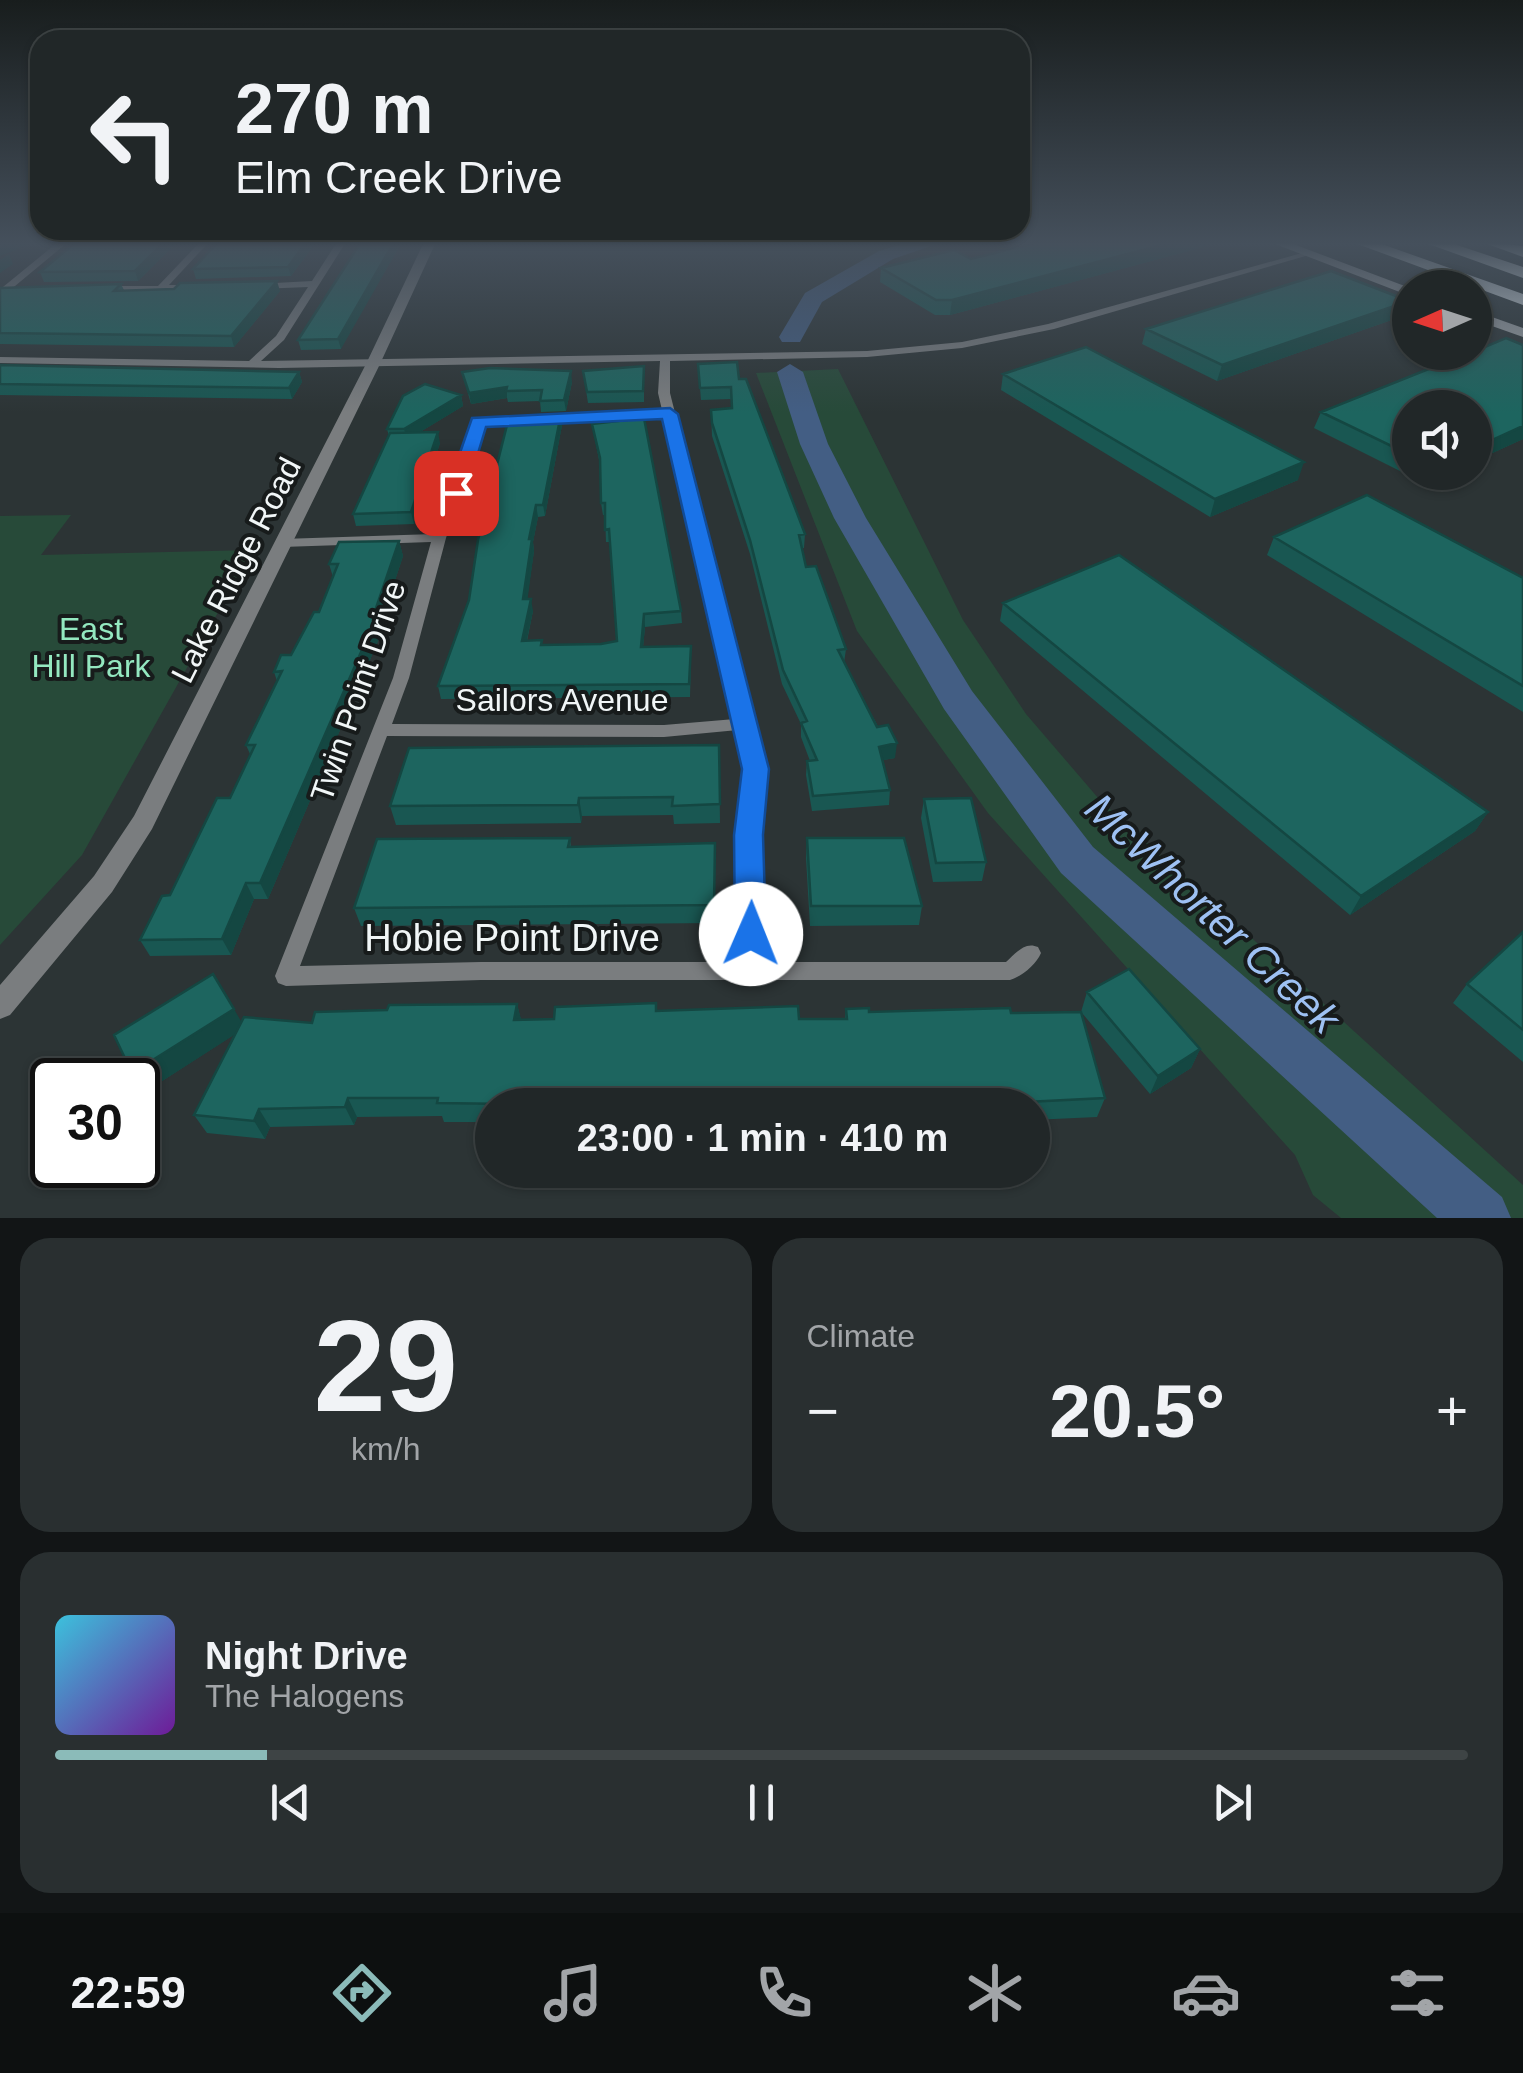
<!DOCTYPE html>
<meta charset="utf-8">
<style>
:root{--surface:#212728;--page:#292f30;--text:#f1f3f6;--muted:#a2a5a8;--line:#3e4445;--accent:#8bbbb9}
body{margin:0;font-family:Helvetica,sans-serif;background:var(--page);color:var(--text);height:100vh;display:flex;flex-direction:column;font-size:38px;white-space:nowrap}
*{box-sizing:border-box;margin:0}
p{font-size:32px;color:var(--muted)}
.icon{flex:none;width:55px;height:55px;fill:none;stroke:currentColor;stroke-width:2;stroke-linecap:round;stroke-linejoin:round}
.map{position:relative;height:1218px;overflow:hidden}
.sheet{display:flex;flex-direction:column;gap:20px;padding:20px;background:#121516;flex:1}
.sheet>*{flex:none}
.banner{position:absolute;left:30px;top:30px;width:1000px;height:210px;border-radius:30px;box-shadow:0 2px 8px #0004,0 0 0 2px var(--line);background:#212728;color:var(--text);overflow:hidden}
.needle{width:65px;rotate:267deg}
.buttons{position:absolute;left:1392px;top:270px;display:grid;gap:20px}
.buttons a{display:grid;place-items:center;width:100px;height:100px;border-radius:50%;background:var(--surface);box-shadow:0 2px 8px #0004,0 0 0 2px var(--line);font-size:50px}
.speed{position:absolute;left:30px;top:1058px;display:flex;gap:20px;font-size:50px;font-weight:700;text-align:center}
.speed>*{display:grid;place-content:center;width:130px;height:130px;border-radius:50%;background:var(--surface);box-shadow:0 2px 8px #0004,0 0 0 2px var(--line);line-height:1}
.speed .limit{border:5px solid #111;border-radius:15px;background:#fff;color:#111}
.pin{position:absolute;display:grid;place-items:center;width:85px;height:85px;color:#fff;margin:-42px;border-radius:20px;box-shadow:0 5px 15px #0006}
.me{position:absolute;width:110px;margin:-55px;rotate:1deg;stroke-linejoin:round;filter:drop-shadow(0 0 8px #0008)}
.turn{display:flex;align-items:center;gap:35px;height:210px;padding:0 40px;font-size:45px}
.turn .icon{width:130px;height:130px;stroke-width:2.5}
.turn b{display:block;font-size:70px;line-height:85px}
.big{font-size:75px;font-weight:700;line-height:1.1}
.sheet .card{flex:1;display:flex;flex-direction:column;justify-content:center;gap:15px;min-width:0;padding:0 35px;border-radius:30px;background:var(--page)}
.sheet .dial{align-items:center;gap:0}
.dial b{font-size:130px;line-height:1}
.song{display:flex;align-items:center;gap:30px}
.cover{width:120px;height:120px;border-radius:15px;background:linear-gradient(135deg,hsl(190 70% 55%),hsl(280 70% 35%))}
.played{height:10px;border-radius:5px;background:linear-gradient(90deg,var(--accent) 15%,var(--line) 15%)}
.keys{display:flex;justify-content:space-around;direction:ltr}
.heat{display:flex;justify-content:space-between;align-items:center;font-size:55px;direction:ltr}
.sheet .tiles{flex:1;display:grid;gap:20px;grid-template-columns:1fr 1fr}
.card:last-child{grid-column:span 2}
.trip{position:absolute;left:475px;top:1088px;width:575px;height:100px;border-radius:50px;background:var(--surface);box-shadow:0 2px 8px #0004,0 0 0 2px var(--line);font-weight:700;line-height:100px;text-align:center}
.dock{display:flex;height:160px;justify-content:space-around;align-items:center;background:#0d1010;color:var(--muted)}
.dock .icon{width:70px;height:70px}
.dock .on{color:var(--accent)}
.dock b{font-size:45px;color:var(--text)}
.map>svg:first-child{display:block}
.green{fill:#274a39}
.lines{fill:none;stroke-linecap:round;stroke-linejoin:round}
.river{fill:#435e84;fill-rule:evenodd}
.minor{fill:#7a7d7f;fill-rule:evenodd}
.tertiary{fill:#7a7d7f;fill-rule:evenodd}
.secondary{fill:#a2a7aa;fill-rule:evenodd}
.motorway{fill:#dde5ea;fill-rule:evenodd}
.wall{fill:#195752}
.shaded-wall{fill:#144742}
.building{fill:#1d655f;stroke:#144742;stroke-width:2.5}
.route{fill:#1a73e8;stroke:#114b97;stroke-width:2.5}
.labels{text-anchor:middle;stroke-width:8;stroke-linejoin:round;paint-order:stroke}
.street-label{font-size:32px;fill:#f1f6f7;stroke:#171b1b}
.park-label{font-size:32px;fill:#94e8c0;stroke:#171b1b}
.near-street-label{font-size:38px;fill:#f1f6f7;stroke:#171b1b}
.near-water-label{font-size:42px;font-style:italic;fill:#9ec1f3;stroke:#171b1b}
</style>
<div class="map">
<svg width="1523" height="1218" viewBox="0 0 1523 1218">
<rect width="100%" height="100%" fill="#2c3435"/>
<path class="green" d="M838,369L963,620L1026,714L1099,799L1523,1185V1218H1341L1313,1195L1295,1155L988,813L857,631L756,373Z
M71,515L41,555L253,550L82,855L0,945V516Z"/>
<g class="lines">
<path class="river" d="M909,242H943L893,259L822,302L800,342H782L779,337L805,293L879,251Z
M790,364L803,372L828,444L866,518L972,691L1093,847L1502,1197L1511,1218H1437L1061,873L944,709L834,518L800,444L777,372Z"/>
<path class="minor" d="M58,242H68L9,291H3V287Z
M200,242H209L169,285H191L196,288L194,290L104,292L99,289L104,286H158Z
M337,242H346L284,340L261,361L867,351L962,342L1048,324L1309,251V255L1054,329L962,348L867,357L670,361V393L765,769L758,835L760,962H1006C1016,953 1025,941 1038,947L1041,953C1036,965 1022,976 1010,980H481L286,986L278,983L275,976L393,678L431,542L282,547L275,543L282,539L434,534L475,419L662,410L658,393L660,361L279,368L0,363V357L249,361L276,336L308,287L259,289L254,286L256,284L312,281ZM664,417L735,719L664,725L392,724L409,678L446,538L484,425ZM738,730L747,769L740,835L739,962H481L300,966L387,736L664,737Z"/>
<path class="tertiary" d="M424,242H436L380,364L152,829L112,892L10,1015L0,1019V985L94,876L134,816L366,364Z"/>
<path class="secondary" d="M1270,242H1288L1410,288V296Z
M1475,311L1523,328V337L1475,320Z"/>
<path class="motorway" d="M1352,242H1376L1523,294V305Z
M1423,242H1448L1523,267V278Z
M1488,242L1523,246V257L1490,245Z"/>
</g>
<path class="wall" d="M177,242L138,281L44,282L40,272Z
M316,242L291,276L196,279L193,269Z
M361,242L341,349L301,350L298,340Z
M655,242H803L797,244L655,245Z
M1039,242H1208L1207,246L950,315H935L880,282L881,268L971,259Z
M121,284L124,290L280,291L234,347L0,344V288Z
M1409,301L1403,316L1217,381L1142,344L1146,329Z
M1523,345V439L1475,461V408H1410V472H1450L1426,484L1314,428L1321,412Z
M698,364L739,379L805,534L804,548H802L806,567L846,649L844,663L895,758L883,760L890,790L889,805L812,811L806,775L807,761H810L801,737V724L782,684L750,554L712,436L711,410L732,408L731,399L701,400Z
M0,365L299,372L302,382L292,399L0,395Z
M644,366V402L588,403L583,371Z
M462,372L572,382L566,411L541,412L540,401L508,402L507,398L471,404Z
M1003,374L1298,480L1210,517L1001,390Z
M461,395L463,406L420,432L440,443L414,524L356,526L353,514L389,436L387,429Z
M561,414L562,425L545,516L538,517L533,542L534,551L527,599L533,611L527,641L542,645L601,644L617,641L610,542H606L605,515H603L601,503L600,465L592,424L681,611L682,623L645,627L643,647L691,659L690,697L441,699L438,686L536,421Z
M1274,537L1523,578V712L1267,555Z
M399,541L403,556L382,620L384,627L268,899H254L231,955L150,956L140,940L170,895L230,798L250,754L246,745L277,681L274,672L291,655L319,612L333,577L329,564Z
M1003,603L1488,812L1475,831L1350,915L1000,621Z
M719,745L720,823L674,824L673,815L582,816L581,823L396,825L390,806Z
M924,799L986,862L982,881L933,882L921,818Z
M570,838L571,847L715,843V923L361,926L354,908Z
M807,838L922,906L919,925L810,926L806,858Z
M1523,932V1062L1453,1003L1467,984Z
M1087,992L1200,1049L1191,1068L1150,1094L1082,1013L1105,1098L1097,1117L1032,1120V1105H492V1122H444L442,1116L357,1117L354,1125L270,1127L265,1139L207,1133L194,1115L235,1034L145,1092L138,1081L241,1021L312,1023L387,1010L517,1004L521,1020L554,1019L657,1011L799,1019H845L846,1009L869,1012H1081Z"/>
<path class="shaded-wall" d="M8,242H35L0,256V245Z
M164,242H177L138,281L135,271Z
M306,242H316L291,276L288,267Z
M394,242H402L341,349L338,339Z
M1173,242H1208L1207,246L950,315L952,300Z
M9,254L13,264L0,273V260Z
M277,281L280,291L234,347L231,336Z
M1409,301L1403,316L1217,381L1222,365Z
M571,371L572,382L566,411L564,400Z
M299,372L302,382L292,399L289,388Z
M507,387V398L471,404L469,393Z
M461,395L463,406L407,440L404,429Z
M561,414L562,425L545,516L543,505Z
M1523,426V439L1475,461V448Z
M438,432L440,443L414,524L411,512Z
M1304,462L1298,480L1210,517L1215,499Z
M1431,472H1450L1426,484Z
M536,505L538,517L533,542L534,551L526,611L523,599L529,539Z
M399,541L403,556L382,620L384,627L268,899L260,883L375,611Z
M531,599L533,611L524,653L522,641Z
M644,614L645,627L642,660L641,647Z
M897,743L895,758L878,761L879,747Z
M579,798L582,816L581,823L578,805Z
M1488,812L1475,831L1350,915L1361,896Z
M246,883L254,899L231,955L222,939Z
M517,1004L522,1023L514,1020Z
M234,1009L245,1028L145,1092L132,1073Z
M1200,1049L1191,1068L1150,1094L1158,1076Z
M348,1098L357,1117L354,1125L345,1107Z
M259,1109L270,1127L265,1139L254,1121Z"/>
<path class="building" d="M76,242H164L135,271L40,272Z
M218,242H306L288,267L193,269Z
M361,242H394L338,339L298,340Z
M1039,242H1173L952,300H936L881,268L954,250L971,259Z
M1331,271L1409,301L1222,365L1146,329Z
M277,281L231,336L0,333V288L121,284L114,291L174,289L180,283Z
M1506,338L1523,345V426L1475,448V408H1410V455L1321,412L1471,352H1475V351Z
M1086,347L1304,462L1215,499L1003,374Z
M737,362L739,379H746L805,534L799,535L806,567L816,566L846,649L838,650L877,727L888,725L897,743L879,747L890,790L813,796L807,761L817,760L801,723L807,721L783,670L750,540L712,423L711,410L732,408L731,387L700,388L698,364Z
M0,365L299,372L289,388L0,384Z
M644,366L643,391L587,392L583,371Z
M490,368L571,371L564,400L540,401L542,390L506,391L507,387L469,393L462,372Z
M425,384L461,395L404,429H387L403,396Z
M561,414L543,505H536L529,539H532L523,599H531L522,641L542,640L541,645L601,644L617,641L609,529L605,530V503H601L600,458L592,424L644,418L681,611L644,614L641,647L691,646L689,684L438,686L469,600L478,540L508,421H536L537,415Z
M438,432L411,512L353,514L390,433Z
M1367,495L1523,578V686L1274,537Z
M399,541L375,611H379L260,883H246L222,939L140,940L162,896L170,895L217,798H230L255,745H246L282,671L274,672L281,655H291L314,612H319L338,564H329L339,542Z
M1119,555L1488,812L1361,896L1003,603Z
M719,745L720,804L672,806L673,797L579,798L578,805L390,806L409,748Z
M971,798L986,862L936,863L924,799Z
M570,838L568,847L715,843L714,905L354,908L377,839Z
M807,838H904L922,906H811Z
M1523,932V1030L1467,984Z
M1129,969L1200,1049L1158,1076L1087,992Z
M213,974L234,1009L132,1073L114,1035Z
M656,1003V1011L798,1006L799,1019H847L846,1009L869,1008V1012L1010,1008L1011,1013L1081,1012L1105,1098L970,1105L968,1090L877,1093L878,1105H818V1102L742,1103V1089L652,1092L651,1103L593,1105L437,1103L438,1098H348L345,1107L259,1109L254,1121L194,1115L244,1017L312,1023L315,1012L387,1010L389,1005L517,1004L514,1020L554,1019L555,1007Z"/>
<linearGradient id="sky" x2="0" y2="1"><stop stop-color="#181d1d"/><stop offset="0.59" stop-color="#45505c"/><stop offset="1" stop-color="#45505c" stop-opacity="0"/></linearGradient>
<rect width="1523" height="413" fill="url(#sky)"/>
<path class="route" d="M670,408L678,414L769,769L763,835L766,934L762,944L751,948L740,944L735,934L734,835L742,769L662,419L486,427L466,493L456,499L446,493L472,418Z"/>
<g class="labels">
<g class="street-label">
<text transform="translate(236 570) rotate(-63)" y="11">Lake Ridge Road</text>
<text transform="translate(358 691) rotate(-71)" y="11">Twin Point Drive</text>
<text x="562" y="711">Sailors Avenue</text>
</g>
<g class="park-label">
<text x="91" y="640">East<tspan x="91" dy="37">Hill Park</tspan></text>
</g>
<g class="near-street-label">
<text x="512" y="951">Hobie Point Drive</text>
</g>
<g class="near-water-label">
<text transform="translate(1213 913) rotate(43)" y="15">McWhorter Creek</text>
</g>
</g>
</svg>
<div class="buttons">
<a><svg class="needle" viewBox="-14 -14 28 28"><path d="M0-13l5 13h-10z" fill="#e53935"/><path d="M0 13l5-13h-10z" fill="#a2a5a8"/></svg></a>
<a><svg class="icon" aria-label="sound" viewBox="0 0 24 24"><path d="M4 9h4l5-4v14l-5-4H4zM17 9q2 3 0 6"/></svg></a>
</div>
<div class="speed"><div class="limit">30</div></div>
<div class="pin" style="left:456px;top:493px;background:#d93025"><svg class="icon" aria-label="arrive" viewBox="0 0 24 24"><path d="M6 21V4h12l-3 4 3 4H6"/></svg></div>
<svg class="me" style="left:751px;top:934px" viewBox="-20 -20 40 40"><circle r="19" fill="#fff"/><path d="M0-13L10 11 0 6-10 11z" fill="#1a73e8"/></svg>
<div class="trip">23:00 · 1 min · 410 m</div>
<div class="banner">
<div class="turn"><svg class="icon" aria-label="left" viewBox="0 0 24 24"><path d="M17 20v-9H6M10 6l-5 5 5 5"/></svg><div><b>270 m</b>Elm Creek Drive</div></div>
</div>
</div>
<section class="sheet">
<div class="tiles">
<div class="card dial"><b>29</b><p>km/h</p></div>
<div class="card"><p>Climate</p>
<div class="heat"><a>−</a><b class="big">20.5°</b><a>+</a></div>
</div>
<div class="card">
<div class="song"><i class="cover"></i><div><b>Night Drive</b><p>The Halogens</p></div></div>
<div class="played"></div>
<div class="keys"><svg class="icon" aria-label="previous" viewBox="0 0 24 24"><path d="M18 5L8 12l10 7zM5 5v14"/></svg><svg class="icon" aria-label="pause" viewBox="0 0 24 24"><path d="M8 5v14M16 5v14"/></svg><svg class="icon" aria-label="next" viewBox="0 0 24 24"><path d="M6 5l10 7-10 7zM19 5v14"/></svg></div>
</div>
</div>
</section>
<nav class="dock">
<b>22:59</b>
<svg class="icon on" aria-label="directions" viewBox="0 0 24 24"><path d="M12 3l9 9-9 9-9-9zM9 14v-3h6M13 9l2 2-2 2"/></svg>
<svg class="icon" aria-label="music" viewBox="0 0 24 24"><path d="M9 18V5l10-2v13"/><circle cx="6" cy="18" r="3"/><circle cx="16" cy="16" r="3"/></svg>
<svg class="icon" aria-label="phone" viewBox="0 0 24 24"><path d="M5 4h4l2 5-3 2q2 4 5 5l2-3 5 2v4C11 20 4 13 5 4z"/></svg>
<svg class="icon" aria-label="climate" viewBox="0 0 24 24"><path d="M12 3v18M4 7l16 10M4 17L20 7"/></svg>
<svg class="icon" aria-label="car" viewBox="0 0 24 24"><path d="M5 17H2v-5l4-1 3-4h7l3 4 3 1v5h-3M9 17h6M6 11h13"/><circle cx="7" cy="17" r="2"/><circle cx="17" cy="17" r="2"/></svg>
<svg class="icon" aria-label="filters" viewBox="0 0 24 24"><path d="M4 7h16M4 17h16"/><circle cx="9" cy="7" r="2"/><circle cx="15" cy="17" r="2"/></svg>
</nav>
